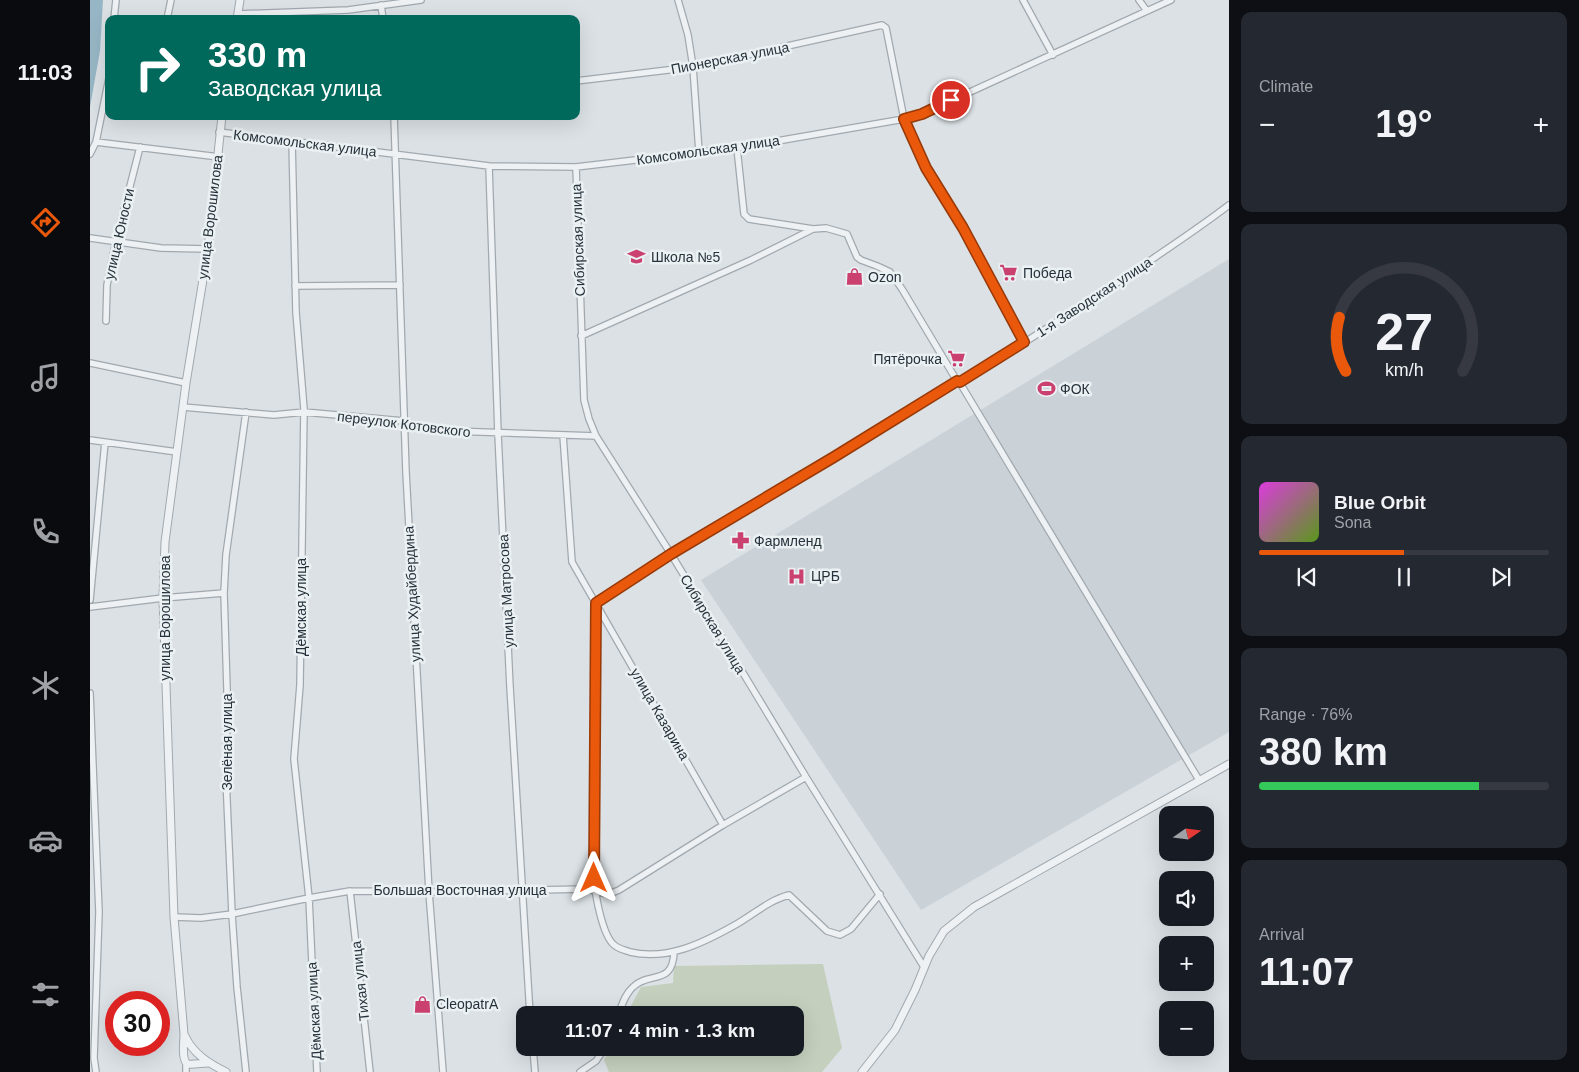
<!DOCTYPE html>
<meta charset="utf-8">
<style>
:root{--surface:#171b24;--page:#242831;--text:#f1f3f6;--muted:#9ea1a6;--line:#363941;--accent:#ea580c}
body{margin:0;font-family:Arial,sans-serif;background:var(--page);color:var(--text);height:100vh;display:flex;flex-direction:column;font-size:19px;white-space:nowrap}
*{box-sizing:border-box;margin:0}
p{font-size:16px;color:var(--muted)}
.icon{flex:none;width:28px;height:28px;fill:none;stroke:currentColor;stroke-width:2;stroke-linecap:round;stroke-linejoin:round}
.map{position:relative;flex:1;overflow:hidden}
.details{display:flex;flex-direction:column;gap:12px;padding:12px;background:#0d0f14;width:350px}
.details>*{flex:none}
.banner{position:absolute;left:15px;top:15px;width:475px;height:105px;border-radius:10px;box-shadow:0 5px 20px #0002;background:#00695c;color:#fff;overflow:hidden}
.needle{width:32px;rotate:76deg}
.fabs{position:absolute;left:1069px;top:806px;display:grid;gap:10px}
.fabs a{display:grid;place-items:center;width:55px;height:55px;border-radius:10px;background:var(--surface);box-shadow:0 5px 20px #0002;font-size:25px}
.speed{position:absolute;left:15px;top:991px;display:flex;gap:10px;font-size:25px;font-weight:700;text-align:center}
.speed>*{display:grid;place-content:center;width:65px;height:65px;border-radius:50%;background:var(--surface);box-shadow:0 5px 20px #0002;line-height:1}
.speed .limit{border:8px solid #d22;background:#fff;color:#111}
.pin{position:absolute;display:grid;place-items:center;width:42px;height:42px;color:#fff;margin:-21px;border:2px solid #fff;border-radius:50%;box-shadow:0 1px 5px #0007}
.me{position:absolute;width:55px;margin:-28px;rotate:0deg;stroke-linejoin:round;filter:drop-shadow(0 0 4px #0008)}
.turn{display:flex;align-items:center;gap:18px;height:105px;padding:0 20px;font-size:22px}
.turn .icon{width:65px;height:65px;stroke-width:2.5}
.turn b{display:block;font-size:35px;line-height:42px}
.big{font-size:38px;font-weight:700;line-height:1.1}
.details .widget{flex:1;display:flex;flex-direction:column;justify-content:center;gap:8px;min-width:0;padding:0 18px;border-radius:10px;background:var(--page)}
.details .dial{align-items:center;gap:0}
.dial svg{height:130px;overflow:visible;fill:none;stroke:var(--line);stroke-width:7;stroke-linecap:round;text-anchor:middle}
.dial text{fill:var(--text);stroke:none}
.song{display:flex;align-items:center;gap:15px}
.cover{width:60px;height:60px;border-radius:8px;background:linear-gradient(135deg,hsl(300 70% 55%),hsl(90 70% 35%))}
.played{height:5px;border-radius:2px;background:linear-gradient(90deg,var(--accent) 50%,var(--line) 50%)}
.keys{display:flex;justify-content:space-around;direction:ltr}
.heat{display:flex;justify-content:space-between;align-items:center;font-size:28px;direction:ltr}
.charge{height:8px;border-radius:4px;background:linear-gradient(90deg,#34c759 76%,var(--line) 0)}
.trip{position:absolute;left:426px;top:1006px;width:288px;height:50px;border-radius:10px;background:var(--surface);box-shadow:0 5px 20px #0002;font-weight:700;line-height:50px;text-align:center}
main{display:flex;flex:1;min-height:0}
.tab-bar{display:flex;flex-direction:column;width:90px;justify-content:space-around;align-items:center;background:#090b0e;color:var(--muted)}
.tab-bar .icon{width:35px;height:35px}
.tab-bar .active{color:var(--accent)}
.tab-bar b{font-size:22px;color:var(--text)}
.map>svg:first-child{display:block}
.built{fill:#cad1d7}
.green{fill:#c5cfbd}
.water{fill:#97b6c5}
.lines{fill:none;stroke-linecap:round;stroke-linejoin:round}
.minor-casing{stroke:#a1a9af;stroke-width:8}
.tertiary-casing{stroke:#a1a9af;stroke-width:9}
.minor{stroke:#eef1f4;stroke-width:5.5}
.tertiary{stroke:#eef1f4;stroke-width:7}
.route-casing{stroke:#983908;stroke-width:12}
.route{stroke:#ea580c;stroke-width:9}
.labels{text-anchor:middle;stroke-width:5;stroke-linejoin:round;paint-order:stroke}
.street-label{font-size:14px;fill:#26323b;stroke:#ebf0f3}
.poi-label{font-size:14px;fill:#26323b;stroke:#ebf0f3;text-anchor:start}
</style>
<main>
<nav class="tab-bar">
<b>11:03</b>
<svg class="icon active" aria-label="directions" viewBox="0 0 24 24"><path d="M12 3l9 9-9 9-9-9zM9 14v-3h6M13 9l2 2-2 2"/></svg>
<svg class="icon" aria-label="music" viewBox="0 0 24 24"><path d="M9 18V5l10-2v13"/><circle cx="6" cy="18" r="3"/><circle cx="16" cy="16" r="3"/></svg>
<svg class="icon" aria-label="phone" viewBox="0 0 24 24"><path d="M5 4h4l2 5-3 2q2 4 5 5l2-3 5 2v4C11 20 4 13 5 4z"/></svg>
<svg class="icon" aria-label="climate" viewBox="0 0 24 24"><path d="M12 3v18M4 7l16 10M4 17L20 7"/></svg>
<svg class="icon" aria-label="car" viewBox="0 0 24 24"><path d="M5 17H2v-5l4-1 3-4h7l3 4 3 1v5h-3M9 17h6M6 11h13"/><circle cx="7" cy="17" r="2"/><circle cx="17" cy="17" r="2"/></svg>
<svg class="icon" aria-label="filters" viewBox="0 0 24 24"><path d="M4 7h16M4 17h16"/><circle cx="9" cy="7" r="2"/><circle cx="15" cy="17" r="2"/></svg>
</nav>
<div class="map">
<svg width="1139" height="1072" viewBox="0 0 1139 1072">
<rect width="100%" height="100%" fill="#dbe1e5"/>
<path class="built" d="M1139,259V732L831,910L611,580Z"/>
<path class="green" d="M733,964L752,1048L732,1072H519L514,1060L520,1048H705V1015H536L551,987L583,983L584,966Z"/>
<path class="water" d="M0,0H13L10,51L0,107Z"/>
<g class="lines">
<defs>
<path id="minor" d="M588,0L598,35L603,67L609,152
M933,0L963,55
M1049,0L1057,11
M291,5L293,19
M148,14L258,10L331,0
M24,19L26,0
M77,19L81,0
M486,81L603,67L792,25L796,28L814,119L828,152L873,228L934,342
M304,116L316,472L339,892L353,1072
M129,132L399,166L486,167L647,148L814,119L832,114L1081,0
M202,141L206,312L214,409L210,685L204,759L219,898L227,1072
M6,142L129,157
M647,148L654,214L659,219L723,229
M0,154L6,142L19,78
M399,166L408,434L420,687L440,1015
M486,167L494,400L499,419L506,436L581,554L716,777L834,967
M0,238L71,248L118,249
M205,286L310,285
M16,321L17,285L26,241L50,147
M491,336L661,260L723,229L736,228L757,234L767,257L771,260L787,266L800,272L812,289L867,381
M0,363L96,383
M870,383L1109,780
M93,407L184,415L214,412L314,421L336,429L362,431L506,436
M473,435L482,562L633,825
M0,440L87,452
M0,600L15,442
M506,603L581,554L744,457L867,381L870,383C933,343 997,304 1058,262C1086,243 1113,225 1139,205
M506,603L504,878C505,894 512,933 523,944C528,949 534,950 540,952C577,961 613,943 645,925C663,915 679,900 699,895L737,931L750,935L761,929L790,894
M0,607L73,598L134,593
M0,693L9,912L4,1058L6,1072
M260,891L280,1072
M84,917L111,918L142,914L219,898L260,891L339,892L497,889L519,894L529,890L633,825L716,777
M528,1015C532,1005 535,994 543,987C559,971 583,986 584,952
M443,1048L445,1072
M96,1072V1063
M156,1072L147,987L142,914L136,778L137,689L134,593L136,555L156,412
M490,1072L506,1061L515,1048"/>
<path id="tertiary" d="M147,19L150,0
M95,1036C103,1054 120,1064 136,1072
M118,1063C113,1063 102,1065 98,1064C91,1061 94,1041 94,1034L84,917L73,598L75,542L96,383L118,249L132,116
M772,1072L805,1030L825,990L839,956L854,931L884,907L1139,764"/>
</defs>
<use href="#minor" class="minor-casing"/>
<use href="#tertiary" class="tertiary-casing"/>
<use href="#minor" class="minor"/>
<use href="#tertiary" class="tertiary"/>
</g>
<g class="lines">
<defs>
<path id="route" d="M504,878L506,603L581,554L744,457L867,381L870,382L934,342L873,228L836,168L814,119L832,114L861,100"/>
</defs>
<use href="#route" class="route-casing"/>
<use href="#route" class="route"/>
</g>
<defs>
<symbol id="school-bare" viewBox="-9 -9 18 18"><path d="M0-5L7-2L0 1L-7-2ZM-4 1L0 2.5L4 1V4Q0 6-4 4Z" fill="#ca4170" stroke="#ebf0f3" stroke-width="2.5" paint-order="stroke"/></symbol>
<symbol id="supermarket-bare" viewBox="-9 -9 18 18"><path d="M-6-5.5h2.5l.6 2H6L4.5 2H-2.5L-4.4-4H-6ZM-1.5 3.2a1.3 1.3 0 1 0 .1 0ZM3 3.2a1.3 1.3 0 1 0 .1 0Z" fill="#ca4170" stroke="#ebf0f3" stroke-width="2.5" paint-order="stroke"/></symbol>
<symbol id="shop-bare" viewBox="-9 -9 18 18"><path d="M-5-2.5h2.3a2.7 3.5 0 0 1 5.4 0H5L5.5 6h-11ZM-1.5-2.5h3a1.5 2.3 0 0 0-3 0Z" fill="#ca4170" stroke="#ebf0f3" stroke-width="2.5" paint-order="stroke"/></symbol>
<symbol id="stadium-bare" viewBox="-9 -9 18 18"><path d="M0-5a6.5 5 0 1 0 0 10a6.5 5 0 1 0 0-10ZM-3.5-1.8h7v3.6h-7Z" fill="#ca4170" stroke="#ebf0f3" stroke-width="2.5" paint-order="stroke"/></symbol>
<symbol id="pharmacy-bare" viewBox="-9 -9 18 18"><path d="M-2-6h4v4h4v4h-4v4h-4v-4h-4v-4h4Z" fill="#ca4170" stroke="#ebf0f3" stroke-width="2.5" paint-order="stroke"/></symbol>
<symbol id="hospital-bare" viewBox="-9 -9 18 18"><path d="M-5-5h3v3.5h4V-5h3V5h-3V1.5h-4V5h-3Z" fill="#ca4170" stroke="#ebf0f3" stroke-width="2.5" paint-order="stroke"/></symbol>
</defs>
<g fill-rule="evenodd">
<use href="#school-bare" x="534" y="244" width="25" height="25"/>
<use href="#supermarket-bare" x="906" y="260" width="25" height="25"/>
<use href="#shop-bare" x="752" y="264" width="25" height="25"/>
<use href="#supermarket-bare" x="854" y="346" width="25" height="25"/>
<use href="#stadium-bare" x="944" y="376" width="25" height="25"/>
<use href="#pharmacy-bare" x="638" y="528" width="25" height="25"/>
<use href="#hospital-bare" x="694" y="564" width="25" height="25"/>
<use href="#shop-bare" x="320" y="992" width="25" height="25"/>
</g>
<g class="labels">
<g class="street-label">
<text transform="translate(640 58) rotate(-11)" y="5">Пионерская улица</text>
<text transform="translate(215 143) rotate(7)" y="5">Комсомольская улица</text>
<text transform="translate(618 150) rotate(-8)" y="5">Комсомольская улица</text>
<text transform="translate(120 217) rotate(-83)" y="5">улица Ворошилова</text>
<text transform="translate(29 234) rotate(-77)" y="5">улица Юности</text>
<text transform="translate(488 240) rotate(-92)" y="5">Сибирская улица</text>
<text transform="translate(1004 297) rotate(-33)" y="5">1-я Заводская улица</text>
<text transform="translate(314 424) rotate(7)" y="5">переулок Котовского</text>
<text transform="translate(416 591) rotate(-93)" y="5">улица Матросова</text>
<text transform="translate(322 594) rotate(-93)" y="5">улица Худайбердина</text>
<text transform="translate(211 607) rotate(-90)" y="5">Дёмская улица</text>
<text transform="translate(75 618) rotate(-90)" y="5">улица Ворошилова</text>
<text transform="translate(623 624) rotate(59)" y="5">Сибирская улица</text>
<text transform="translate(570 714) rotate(60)" y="5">улица Казарина</text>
<text transform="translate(137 742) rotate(-90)" y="5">Зелёная улица</text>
<text x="370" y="895">Большая Восточная улица</text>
<text transform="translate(270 981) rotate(-96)" y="5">Тихая улица</text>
<text transform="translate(224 1011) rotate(-93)" y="5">Дёмская улица</text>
</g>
<g class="poi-label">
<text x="561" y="262">Школа №5</text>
<text x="933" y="278">Победа</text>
<text x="778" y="282">Ozon</text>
<text x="852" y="364" text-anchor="end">Пятёрочка</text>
<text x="970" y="394">ФОК</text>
<text x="664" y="546">Фармленд</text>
<text x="721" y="581">ЦРБ</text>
<text x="346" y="1009">CleopatrA</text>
</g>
</g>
</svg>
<div class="fabs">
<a><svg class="needle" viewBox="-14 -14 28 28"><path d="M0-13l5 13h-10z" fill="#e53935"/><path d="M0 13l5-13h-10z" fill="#9ea1a6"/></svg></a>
<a><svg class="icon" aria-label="sound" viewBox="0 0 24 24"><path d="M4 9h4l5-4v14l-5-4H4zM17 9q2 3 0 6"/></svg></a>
<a>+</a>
<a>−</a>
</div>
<div class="speed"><div class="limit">30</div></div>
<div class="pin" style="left:861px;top:100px;background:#d93025"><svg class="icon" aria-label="arrive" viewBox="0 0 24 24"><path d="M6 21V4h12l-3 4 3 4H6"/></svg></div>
<svg class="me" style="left:504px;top:878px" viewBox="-20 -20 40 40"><path d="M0-17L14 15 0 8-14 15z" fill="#ea580c" stroke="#fff" stroke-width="4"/></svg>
<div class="trip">11:07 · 4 min · 1.3 km</div>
<div class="banner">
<div class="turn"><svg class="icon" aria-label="right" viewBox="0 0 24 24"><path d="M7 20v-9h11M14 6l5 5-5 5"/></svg><div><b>330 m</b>Заводская улица</div></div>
</div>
</div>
<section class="details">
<div class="widget"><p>Climate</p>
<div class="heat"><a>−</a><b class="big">19°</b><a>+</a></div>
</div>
<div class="widget dial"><svg viewBox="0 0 100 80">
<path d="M14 69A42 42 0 1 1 86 69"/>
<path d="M14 69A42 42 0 0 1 10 36" stroke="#ea580c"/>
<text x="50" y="56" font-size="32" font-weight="700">27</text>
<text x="50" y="72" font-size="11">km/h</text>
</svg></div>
<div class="widget">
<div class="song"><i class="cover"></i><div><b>Blue Orbit</b><p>Sona</p></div></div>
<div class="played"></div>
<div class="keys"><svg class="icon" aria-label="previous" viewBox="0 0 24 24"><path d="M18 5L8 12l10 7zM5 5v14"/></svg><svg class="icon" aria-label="pause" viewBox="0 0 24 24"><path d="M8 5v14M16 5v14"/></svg><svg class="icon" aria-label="next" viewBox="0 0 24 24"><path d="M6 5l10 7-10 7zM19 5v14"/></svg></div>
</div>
<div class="widget"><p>Range · 76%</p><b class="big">380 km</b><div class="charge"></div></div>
<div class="widget"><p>Arrival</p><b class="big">11:07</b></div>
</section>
</main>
